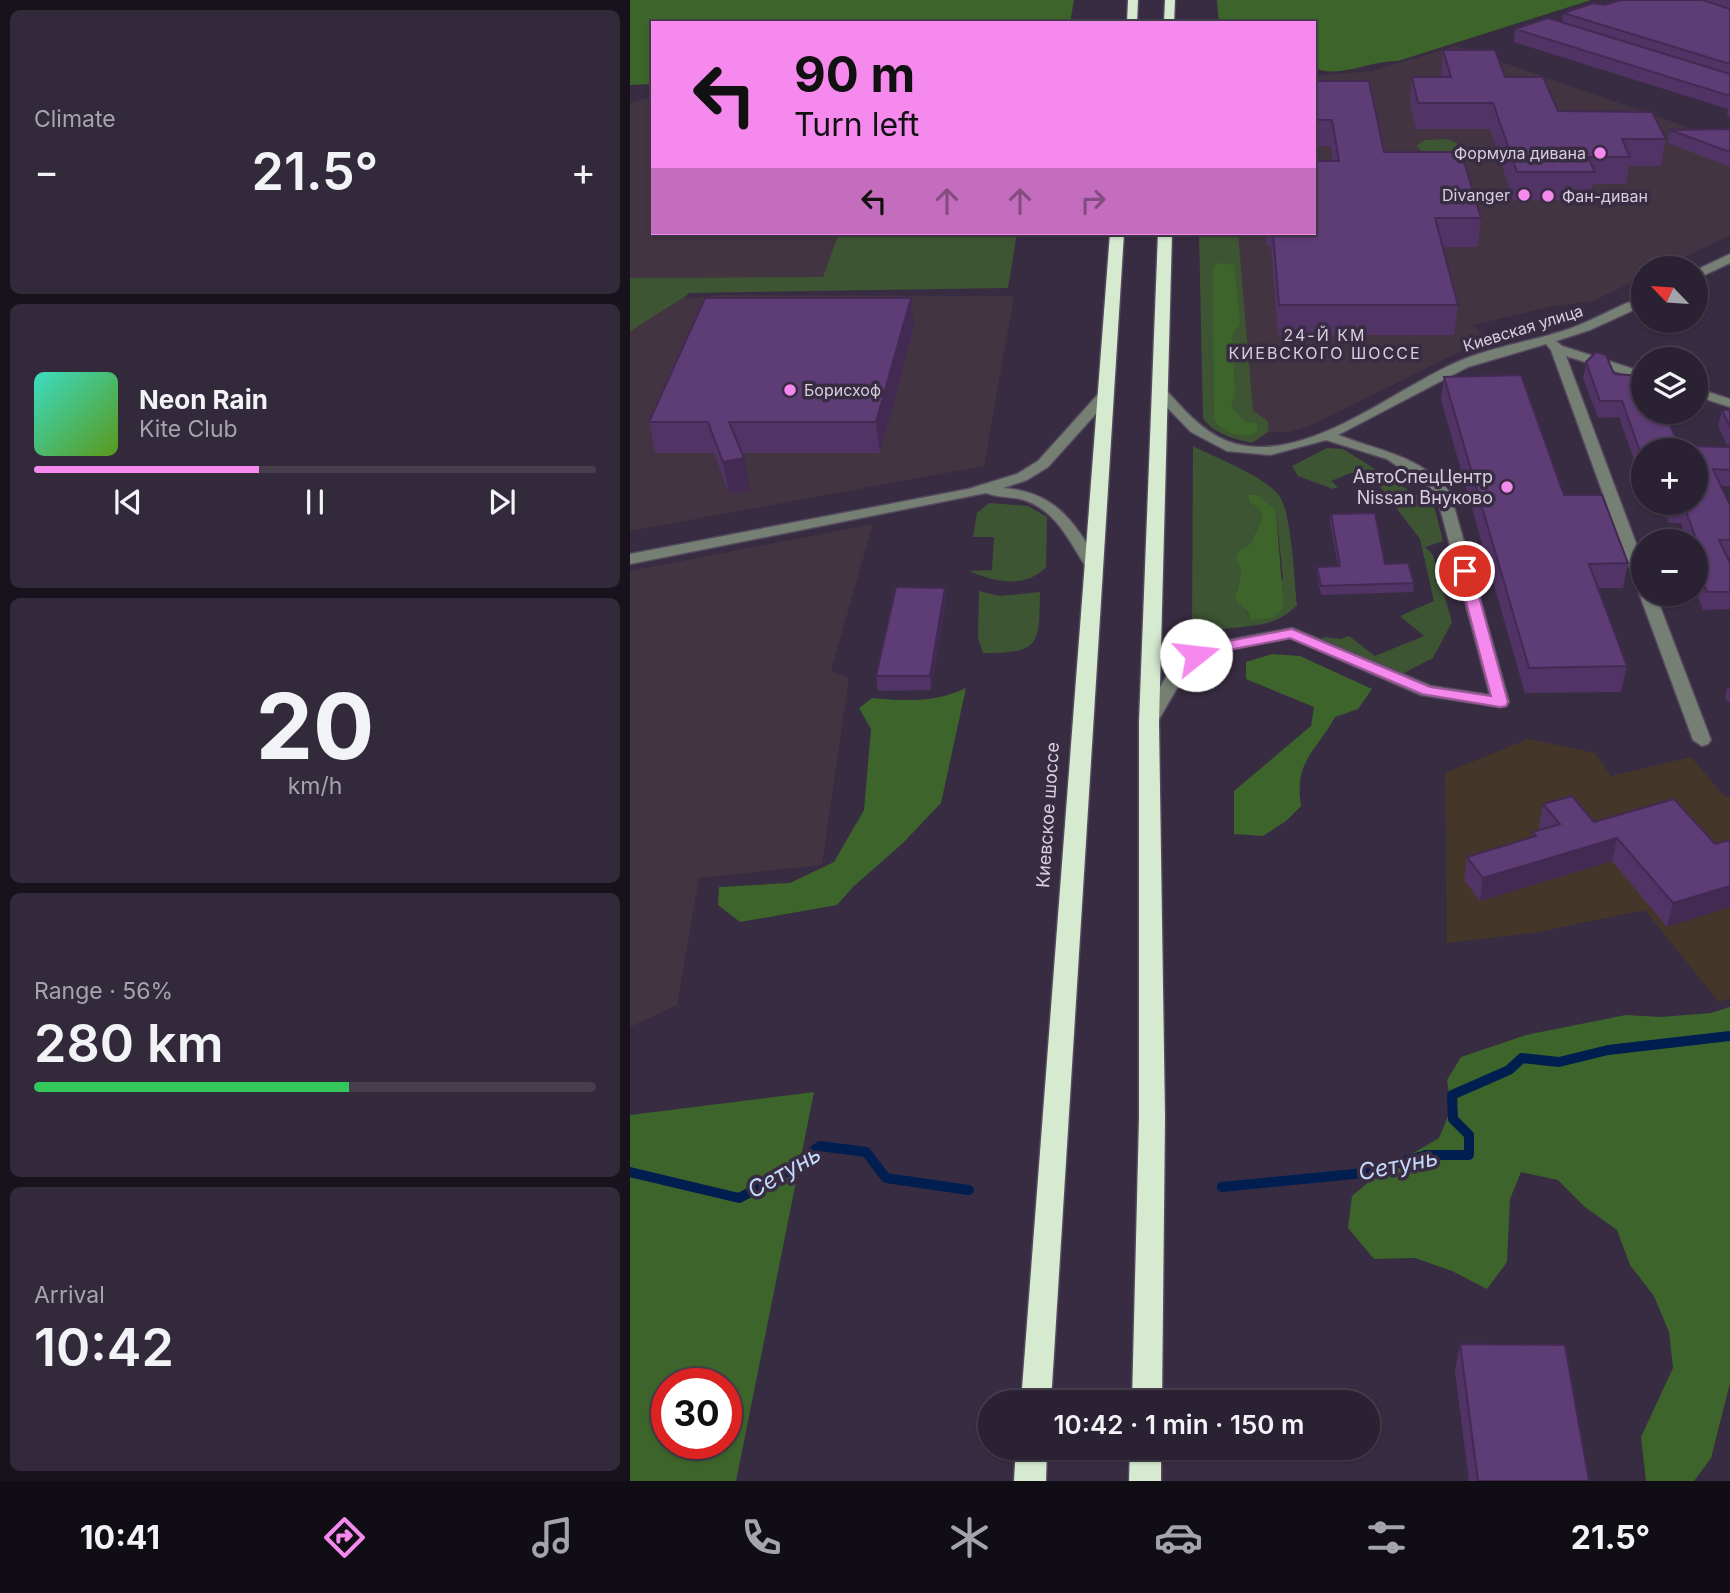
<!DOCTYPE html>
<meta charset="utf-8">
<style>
:root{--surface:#2a2132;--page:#32293a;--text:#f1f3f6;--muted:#a5a3ac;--line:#463e4d;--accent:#f589ee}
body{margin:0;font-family:Inter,sans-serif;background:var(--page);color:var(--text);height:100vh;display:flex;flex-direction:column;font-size:26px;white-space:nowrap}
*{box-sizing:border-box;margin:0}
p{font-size:23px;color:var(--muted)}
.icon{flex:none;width:38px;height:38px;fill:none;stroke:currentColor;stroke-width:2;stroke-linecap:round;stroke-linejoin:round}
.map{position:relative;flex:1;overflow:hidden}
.panel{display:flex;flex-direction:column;gap:10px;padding:10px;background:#17121c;width:630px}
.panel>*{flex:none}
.hud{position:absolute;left:21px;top:21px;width:665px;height:214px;border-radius:0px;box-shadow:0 2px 5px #0004,0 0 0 2px var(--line);background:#f589ee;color:#111;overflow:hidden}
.needle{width:46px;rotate:295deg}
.tools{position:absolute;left:1001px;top:256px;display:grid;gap:14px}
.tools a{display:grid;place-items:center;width:77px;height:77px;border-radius:50%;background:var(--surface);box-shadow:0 2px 5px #0004,0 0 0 2px var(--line);font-size:35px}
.speed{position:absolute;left:21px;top:1368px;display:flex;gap:14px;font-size:35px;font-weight:700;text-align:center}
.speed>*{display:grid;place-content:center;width:91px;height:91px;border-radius:50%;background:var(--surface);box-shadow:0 2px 5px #0004,0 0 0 2px var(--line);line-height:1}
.speed .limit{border:10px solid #d22;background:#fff;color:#111}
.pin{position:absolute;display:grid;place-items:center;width:60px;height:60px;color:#fff;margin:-30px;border:4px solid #fff;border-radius:50%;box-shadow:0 2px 7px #0007}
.me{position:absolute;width:77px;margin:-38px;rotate:74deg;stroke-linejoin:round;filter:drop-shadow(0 0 5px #0008)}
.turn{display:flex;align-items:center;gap:24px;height:147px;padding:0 28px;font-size:32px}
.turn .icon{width:91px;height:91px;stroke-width:2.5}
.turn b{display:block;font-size:49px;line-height:60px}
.lanes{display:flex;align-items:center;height:66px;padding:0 28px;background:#0003;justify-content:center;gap:35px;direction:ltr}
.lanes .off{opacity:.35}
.big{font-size:52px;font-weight:600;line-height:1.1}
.panel .tile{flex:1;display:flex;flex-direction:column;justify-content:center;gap:10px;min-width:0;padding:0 24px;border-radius:10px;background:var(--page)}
.panel .dial{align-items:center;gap:0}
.dial b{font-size:91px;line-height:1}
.song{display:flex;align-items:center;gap:21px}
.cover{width:84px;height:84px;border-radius:10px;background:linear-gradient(135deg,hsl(170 70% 55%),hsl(90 70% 35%))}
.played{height:7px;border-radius:4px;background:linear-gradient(90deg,var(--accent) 40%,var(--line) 40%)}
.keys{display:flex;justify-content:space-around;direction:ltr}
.heat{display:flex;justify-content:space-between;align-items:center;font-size:38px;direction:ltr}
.charge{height:10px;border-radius:5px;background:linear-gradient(90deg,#34c759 56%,var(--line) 0)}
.trip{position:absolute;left:348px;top:1390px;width:402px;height:70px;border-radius:35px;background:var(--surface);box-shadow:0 2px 5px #0004,0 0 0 2px var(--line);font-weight:600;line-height:70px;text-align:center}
.dock{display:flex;height:112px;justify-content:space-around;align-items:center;background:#110d14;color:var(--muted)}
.dock .icon{width:49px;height:49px}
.dock .current{color:var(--accent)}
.dock b{font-size:32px;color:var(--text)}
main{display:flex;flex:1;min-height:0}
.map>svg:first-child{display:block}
.commercial{fill:#423441}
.industrial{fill:#443729}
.green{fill:#3e5534;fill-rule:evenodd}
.forest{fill:#3d642a;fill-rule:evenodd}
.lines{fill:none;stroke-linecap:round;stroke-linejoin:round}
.stream{stroke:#001f50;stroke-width:10}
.minor-casing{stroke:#55495e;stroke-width:3}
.highway-casing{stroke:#55495e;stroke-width:3}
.minor{fill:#767f74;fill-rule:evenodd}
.highway{fill:#d5eacf;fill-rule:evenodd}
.wall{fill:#513465}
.shaded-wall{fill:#422a52}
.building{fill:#5e3c75;stroke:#422a52;stroke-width:2}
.route{fill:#f589ee;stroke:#9f599b;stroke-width:2}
.poi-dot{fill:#f589ee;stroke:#382c42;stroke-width:2.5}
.labels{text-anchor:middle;stroke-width:7;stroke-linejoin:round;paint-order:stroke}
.far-poi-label{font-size:16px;fill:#d7cfdd;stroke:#382c42;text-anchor:end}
.far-street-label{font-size:16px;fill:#d7cfdd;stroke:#382c42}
.far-neighbourhood-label{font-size:16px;letter-spacing:2px;fill:#d7cfdd;stroke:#382c42}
.poi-label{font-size:18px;fill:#d7cfdd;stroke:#382c42;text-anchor:end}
.street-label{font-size:18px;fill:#d7cfdd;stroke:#382c42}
.near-water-label{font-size:23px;font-style:italic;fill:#c3d9fa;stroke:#382c42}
</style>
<main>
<section class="panel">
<div class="tile"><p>Climate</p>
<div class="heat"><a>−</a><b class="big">21.5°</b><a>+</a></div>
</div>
<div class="tile">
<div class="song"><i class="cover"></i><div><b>Neon Rain</b><p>Kite Club</p></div></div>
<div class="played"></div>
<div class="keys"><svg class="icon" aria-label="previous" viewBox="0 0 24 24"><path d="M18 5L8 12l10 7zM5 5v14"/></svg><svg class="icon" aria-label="pause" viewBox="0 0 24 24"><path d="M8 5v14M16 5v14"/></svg><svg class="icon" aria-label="next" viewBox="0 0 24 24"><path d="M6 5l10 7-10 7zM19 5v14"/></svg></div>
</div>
<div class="tile dial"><b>20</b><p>km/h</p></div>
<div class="tile"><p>Range · 56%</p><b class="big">280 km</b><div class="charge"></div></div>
<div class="tile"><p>Arrival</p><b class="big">10:42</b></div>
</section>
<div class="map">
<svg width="1100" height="1481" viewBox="0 0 1100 1481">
<rect width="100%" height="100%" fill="#382c42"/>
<path class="commercial" d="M826,46L1100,142V235L1032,268H1013V277L963,301L924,306L843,325L861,341L837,348L682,425L660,432H622L605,233H684V76L742,71Z
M14,99H23V233H209L193,277L7,278L0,288V103Z
M0,291L58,293L56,299L91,295L384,296L354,466L0,531Z
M243,524L201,671L219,678L192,865L69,878L47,1005L0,1027V571Z"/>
<path class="industrial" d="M898,739L965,753L981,776L1061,757L1095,797L1100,796V998L1089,1002L1015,910L908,932L817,943L815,773Z"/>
<path class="green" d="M817,139L833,146L831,152L796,154L788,148L787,145L795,140Z
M209,233H387L378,288L59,293C56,297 10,324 0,332V278L193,277Z
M569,233H608L623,411L638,421V432L622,443C603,438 585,435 573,418Z
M563,446C588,459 630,474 648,494C662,510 664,581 667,605C636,638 598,617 562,641ZM629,495L646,510L653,578L621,620L606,591L612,575L610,550L620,544L632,518L629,509L619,502L618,496Z
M697,448L713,449L804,506L813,541L795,547L803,555L822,622L803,658L764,678L692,642L693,637L711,639L719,636L745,656L794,636L770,616L804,601L790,539L739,472L721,473L701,481L708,487L703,489L668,476L662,466Z
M359,503L398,506L417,517L416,567C395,589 364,582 339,571L362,570L364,537H343L347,513Z
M349,591L370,596L410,592C409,645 411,653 353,653L348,638Z"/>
<path class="forest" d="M0,0H444L440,23H23V84L0,85Z
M587,0H961L768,61C740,60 711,79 684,68V23H589Z
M586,263L604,265L610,321L609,326L602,335L605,395L601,406L615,422L627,424V430L623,435C609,437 591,433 584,419L583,268Z
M618,495H629L646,510L653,601L652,610L641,618L621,620L617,611L605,599C607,582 617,574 606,558L610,550L620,544L632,518L629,509L619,502Z
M642,654L670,656L742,689L728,709L705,717C686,752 664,760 671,806L656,821L633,836L604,834V791L681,726L684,707L616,679V662Z
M336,688L311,803L273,843L224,886L207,905L110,922L88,905L89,887L160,883L204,862L234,810L241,729L229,708L242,698C276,701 305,703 336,688Z
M1100,1007V1383L1081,1458L1064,1481H1016L1011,1437L1043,1368L1039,1332L1024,1296L1000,1265L987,1230L955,1207L928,1180L891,1172L880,1199L877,1262L857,1289L822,1271L785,1258L744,1259L718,1228L722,1196L748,1174L809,1138L821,1109L817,1080L831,1057L896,1035L996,1015L1031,1017L1081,1013Z
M184,1092L106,1481H0V1115ZM96,1384V1444H37V1384Z"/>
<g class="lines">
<path class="stream" d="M0,1172L109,1198L150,1177L190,1146L236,1152L256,1178L339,1190
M592,1187L734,1173L796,1155H839V1135L823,1119L822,1095L879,1070L892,1058L929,1062L978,1050L1100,1036"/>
<defs>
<path id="minor" d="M1100,254V263L1066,279V270Z
M1013,297V306L1006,309L960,330L926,341L932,346L1013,372V380L936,356L1013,562V587L1005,582L921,350L916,344L838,367L708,435C749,451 790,455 820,492L879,702L876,706L870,707L791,695L660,638L583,653C552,671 543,697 525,726H513L510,722L536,677L561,652L578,644L662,628L801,686L860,695L806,493L801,489L757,459L696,440L640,455L597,451L561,432L525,395V389H535C555,411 576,436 606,444C680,463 766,387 832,360C866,346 904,341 939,329C965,320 988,305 1013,297Z
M1066,388L1100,399V407L1066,396Z
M476,390L481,391V397L418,467L397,480L373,488C428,492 446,525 472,568L469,571H459C440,544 428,511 394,500C381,496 367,498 356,493L0,564V554L338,489L387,474L408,461L471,391Z
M1013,589V593H1025L1081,740L1078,744L1072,746L1063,740L1009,593Z"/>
<path id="highway" d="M498,0H508L507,23H497Z
M535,0H545L544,23H534Z
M480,233H494L421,1402H391Z
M528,233H542L529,722L535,1118L532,1402H502L509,1118V722Z
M386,1447H417L416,1481H384Z
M500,1447H531V1481H499Z"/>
</defs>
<use href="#minor" class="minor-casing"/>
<use href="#highway" class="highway-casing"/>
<use href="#minor" class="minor"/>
<use href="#highway" class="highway"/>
</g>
<path class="wall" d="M991,0H1100V117L1097,116L1098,109L884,42L885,29L932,22L933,13L974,5Z
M813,50L875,77L928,111L1036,139L1031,166H999L996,184H963L960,200H883L860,129H786L780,102L782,77H811Z
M684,81L754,152L851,218L848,247H813L828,305L824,335H648L641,246H637L636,233H684L703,161L701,146H684Z
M1100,129V167L1038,143L1040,130Z
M284,327L250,453H112L120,490L99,494L84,453H25L19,422Z
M956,362L984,374L1049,446L1100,447V486H1091L1100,505V557H1097L1100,563V609L1073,610L1066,593V573L1067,569L1066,565V541H1057L1051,523H1039L1031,502H1066L1013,450V485L989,417L968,418L953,378Z
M814,377L934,495L998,563L993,588H968L997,666L991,692L895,693L811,400Z
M1092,410H1100V445H1097L1088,426Z
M701,514L755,564L784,583L783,592L691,595L687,575V567L708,566L700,522Z
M316,602L301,690L248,691L246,676Z
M1100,687V703L1095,699L1097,688Z
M913,804L964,822L1085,844L1037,927L982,861L850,901L834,880L837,857L902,838L903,832L911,830L909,827Z
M830,1344L959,1481H839L825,1371Z"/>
<path class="shaded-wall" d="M281,298L284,327L250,453L246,422Z
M114,458L120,490L99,494L93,462Z
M315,588L316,602L301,690L300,676Z
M987,838L982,861L850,901L853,878Z
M1100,886V907L1037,927L1043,903Z"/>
<path class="building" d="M991,0H1073L1100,9V64L933,13L964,3L974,5Z
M918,18L1100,74V96L885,29Z
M813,50H865L875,77H913L928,111L1022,112L1036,139H992L1000,157H958L965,172H887L863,103H788L782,77H821Z
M684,81H739L754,152H831L851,218H805L828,305H649L643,233H684V161H709L702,120H684Z
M1100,129V152L1040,130Z
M75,298H281L246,422H99L114,458L93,462L78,422H19Z
M966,352L976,355L984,374L1013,376V411H1034L1049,446L1100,447V470L1083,469L1100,505V540H1089L1100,563V592H1077L1067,569H1077L1054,506H1043L1041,502H1066V450H1013V460L992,401H970L956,362Z
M891,375L934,495H972L998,563L959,564L997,666L899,668L814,377Z
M1092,410H1100V427Z
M745,513L755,564L778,563L784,583L691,586L687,567L710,566L701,514Z
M266,587L315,588L300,676H246Z
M942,796L964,822L1044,799L1085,844L1100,840V886L1043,903L987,838L853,878L837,857L906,836L903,832L930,824L913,804Z
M830,1344L935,1345L959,1481H848Z"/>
<path class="route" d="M835,567L842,571L878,702L876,706L870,707L792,694L660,638L583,653L566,659L559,655L573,646L662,629L800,687L861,696L828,571Z"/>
<g class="poi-dot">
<circle cx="970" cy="153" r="7"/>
<circle cx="894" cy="195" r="7"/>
<circle cx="918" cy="196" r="7"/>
<circle cx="160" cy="390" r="7"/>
<circle cx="877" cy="487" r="7"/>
</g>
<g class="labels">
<g class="far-poi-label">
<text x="956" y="159">Формула дивана</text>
<text x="880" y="201">Divanger</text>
<text x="932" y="202" text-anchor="start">Фан-диван</text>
<text x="174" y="396" text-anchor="start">Борисхоф</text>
</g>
<g class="far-street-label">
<text transform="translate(893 328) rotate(-17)" y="6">Киевская улица</text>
</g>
<g class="far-neighbourhood-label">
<text x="695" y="341">24-Й КМ<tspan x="695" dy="18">КИЕВСКОГО ШОССЕ</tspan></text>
</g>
<g class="poi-label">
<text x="863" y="483">АвтоСпецЦентр<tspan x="863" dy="21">Nissan Внуково</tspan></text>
</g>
<g class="street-label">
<text transform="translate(418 815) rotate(-86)" y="6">Киевское шоссе</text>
</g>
<g class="near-water-label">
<text transform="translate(768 1165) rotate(-11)" y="8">Сетунь</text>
<text transform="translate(154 1172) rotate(-30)" y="8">Сетунь</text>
</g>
</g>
</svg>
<div class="tools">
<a><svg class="needle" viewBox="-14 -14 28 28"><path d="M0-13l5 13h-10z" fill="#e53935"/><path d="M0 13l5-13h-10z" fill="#a5a3ac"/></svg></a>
<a><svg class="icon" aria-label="layers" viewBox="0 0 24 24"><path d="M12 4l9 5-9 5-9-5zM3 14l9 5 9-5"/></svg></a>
<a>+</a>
<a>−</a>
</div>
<div class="speed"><div class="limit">30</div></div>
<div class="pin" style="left:835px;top:571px;background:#d93025"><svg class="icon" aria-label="arrive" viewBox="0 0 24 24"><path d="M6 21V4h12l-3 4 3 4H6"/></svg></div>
<svg class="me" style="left:566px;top:655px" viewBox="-20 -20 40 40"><circle r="19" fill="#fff"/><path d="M0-13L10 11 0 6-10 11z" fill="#f589ee"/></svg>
<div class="trip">10:42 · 1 min · 150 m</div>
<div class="hud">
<div class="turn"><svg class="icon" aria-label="left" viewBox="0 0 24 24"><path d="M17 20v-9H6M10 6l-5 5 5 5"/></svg><div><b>90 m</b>Turn left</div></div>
<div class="lanes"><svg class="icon" aria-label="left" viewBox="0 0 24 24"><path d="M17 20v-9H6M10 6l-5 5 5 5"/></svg><svg class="icon off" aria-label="ahead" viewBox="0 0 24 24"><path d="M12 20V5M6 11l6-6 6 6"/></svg><svg class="icon off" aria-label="ahead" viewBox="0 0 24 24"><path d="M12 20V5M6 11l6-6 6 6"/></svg><svg class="icon off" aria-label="right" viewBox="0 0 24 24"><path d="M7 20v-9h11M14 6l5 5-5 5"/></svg></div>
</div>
</div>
</main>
<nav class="dock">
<b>10:41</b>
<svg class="icon current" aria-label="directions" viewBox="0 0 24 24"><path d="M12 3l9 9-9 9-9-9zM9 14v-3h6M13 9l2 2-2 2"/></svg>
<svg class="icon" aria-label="music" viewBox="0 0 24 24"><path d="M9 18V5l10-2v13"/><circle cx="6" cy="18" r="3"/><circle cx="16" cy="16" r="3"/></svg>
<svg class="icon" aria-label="phone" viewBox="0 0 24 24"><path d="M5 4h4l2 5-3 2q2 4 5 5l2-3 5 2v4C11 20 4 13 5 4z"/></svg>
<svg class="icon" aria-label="climate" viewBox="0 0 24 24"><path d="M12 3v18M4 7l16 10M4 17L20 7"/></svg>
<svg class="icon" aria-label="car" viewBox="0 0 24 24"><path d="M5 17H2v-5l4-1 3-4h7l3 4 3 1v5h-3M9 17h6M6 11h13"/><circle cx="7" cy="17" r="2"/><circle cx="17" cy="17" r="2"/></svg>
<svg class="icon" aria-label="filters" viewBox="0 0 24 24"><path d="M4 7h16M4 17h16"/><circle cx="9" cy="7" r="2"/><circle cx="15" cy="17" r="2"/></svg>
<b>21.5°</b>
</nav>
